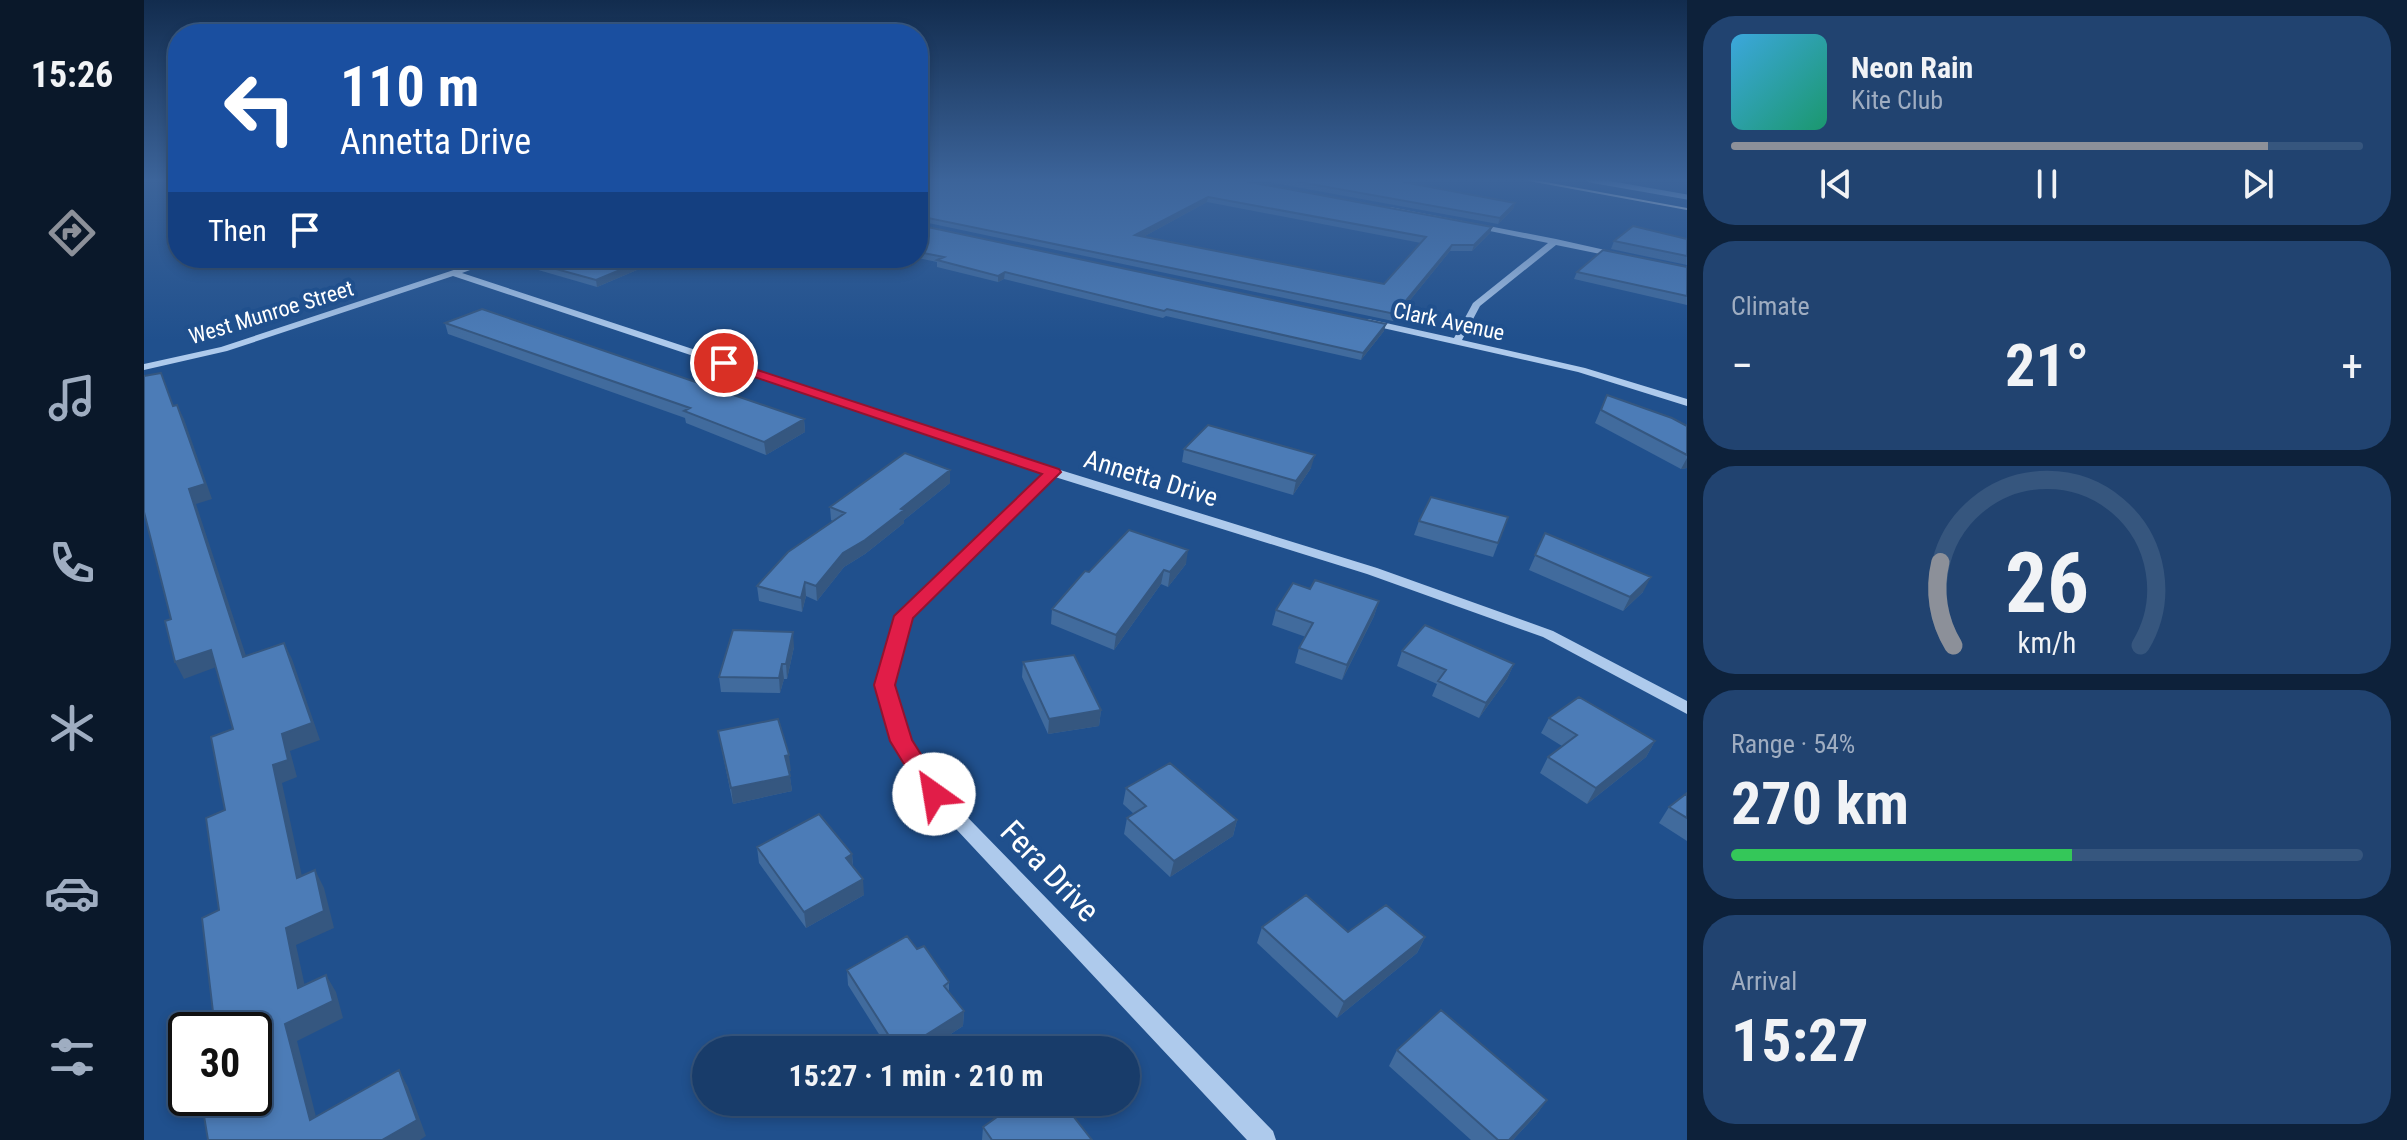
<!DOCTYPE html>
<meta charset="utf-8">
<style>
:root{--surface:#183c6a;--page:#214370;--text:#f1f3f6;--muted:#9fadc1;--line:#36567e;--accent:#8c9099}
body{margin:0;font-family:"Roboto Condensed",sans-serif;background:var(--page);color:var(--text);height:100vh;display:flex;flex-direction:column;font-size:30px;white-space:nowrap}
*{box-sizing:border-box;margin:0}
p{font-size:26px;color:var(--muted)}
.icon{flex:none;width:44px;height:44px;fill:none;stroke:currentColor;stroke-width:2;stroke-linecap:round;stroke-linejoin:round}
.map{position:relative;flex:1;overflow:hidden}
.sheet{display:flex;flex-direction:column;gap:16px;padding:16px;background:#0d213a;width:720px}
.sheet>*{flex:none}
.banner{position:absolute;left:24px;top:24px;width:760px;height:244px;border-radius:32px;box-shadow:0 4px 12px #0003,0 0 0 2px var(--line);background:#1a4fa0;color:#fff;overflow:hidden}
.speed{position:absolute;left:24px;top:1012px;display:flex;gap:16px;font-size:40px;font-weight:700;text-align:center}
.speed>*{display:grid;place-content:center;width:104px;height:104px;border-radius:50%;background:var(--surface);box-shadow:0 4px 12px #0003,0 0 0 2px var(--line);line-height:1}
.speed .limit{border:4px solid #111;border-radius:12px;background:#fff;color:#111}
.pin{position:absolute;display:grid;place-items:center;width:68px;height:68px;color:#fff;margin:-34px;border:4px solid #fff;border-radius:50%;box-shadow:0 2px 8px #0007}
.me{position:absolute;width:88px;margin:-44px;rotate:328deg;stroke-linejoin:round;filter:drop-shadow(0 0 6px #0008)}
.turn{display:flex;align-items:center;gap:28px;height:168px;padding:0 40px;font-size:36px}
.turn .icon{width:104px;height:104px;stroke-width:2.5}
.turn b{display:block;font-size:56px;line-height:68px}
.then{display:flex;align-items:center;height:76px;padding:0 40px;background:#0003;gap:16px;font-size:30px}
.big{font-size:60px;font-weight:700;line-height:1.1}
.sheet .widget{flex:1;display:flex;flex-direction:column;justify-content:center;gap:12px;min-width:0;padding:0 28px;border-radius:32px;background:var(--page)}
.sheet .dial{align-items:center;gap:0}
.dial svg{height:208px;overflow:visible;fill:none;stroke:var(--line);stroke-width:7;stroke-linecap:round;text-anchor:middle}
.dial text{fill:var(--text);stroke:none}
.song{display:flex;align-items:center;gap:24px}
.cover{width:96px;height:96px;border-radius:12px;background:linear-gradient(135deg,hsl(200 70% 55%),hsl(160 70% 35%))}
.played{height:8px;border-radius:4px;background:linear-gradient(90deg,var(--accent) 85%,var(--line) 85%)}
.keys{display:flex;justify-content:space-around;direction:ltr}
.heat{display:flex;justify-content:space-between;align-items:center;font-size:44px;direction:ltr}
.charge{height:12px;border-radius:6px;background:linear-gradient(90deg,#34c759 54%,var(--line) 0)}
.trip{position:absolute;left:548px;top:1036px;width:448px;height:80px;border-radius:40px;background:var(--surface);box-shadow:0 4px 12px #0003,0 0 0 2px var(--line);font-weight:700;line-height:80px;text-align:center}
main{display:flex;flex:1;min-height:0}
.tabs{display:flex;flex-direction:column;width:144px;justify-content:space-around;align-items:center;background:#0a182a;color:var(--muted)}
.tabs .icon{width:56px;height:56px}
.tabs .on{color:var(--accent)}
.tabs b{font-size:36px;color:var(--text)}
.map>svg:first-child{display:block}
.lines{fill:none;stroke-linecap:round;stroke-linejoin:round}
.stream{stroke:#a2c5ed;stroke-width:5}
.minor{fill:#aecaec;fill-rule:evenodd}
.tram{stroke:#fff;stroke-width:2}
.wall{fill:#416b9d;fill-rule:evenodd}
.shaded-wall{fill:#355780}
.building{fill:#4c7cb7;stroke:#355780;stroke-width:2;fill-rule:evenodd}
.route{fill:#e11d48;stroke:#92132f;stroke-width:2}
.labels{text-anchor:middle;stroke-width:8;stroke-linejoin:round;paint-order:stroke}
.far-street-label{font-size:22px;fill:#fff;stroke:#20508d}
.street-label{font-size:26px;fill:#fff;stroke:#20508d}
.near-street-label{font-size:32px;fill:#fff;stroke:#20508d}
</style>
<main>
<nav class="tabs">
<b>15:26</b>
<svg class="icon on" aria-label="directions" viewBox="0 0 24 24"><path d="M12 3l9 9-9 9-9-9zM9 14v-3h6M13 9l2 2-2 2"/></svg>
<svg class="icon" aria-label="music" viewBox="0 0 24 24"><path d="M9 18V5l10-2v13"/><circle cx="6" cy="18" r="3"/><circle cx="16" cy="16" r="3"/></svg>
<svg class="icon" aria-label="phone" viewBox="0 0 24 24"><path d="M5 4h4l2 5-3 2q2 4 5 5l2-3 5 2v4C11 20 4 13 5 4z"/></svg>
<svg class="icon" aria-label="climate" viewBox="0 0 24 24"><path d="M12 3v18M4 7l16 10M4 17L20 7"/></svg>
<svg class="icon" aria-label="car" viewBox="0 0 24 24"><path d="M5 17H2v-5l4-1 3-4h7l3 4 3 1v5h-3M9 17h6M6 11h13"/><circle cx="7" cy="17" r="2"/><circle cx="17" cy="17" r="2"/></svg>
<svg class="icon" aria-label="filters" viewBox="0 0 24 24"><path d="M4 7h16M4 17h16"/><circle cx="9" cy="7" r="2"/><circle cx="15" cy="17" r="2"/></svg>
</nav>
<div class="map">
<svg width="1543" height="1140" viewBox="0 0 1543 1140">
<rect width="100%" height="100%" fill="#20508d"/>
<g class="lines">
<path class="stream" d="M1446,180L1543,197"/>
<path class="minor" d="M1246,207L1412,239L1479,254V258H1476L1412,245L1336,306L1318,340L1441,368L1543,399V406L1434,372L1221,324V320L1224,319L1310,338L1329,303L1404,243L1249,211H1246Z
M346,258H358L318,273L913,469L1233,568L1409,631L1543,701V714L1399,637L1223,574L911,477L767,618L749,685L766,740L796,789L1129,1131L1132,1140H1103L784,799L749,741L733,685L753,616L901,473L309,276L83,351L0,370V364L77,347Z"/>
<path class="tram" d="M1385,180L1543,209"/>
</g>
<path class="wall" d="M774,180H1095L1348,227L1346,233L1328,251H1306L1249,321L775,221ZM1063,202L1277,243L1240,284L999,237Z
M1113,180H1259V182L1371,203L1369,209L1354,224Z
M774,225L1240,331L1217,360L1022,316L1019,318L860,279L854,282L793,267V262L774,258Z
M1543,239V265L1467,249L1470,241Z
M359,258H521L453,287L360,260Z
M1543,267V305L1430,279L1433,272Z
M301,323L660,419L661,432L622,455L542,423L541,418L304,334Z
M1463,395L1543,426V468L1537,469L1451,423Z
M1040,449L1167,468L1149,495L1038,462Z
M806,483L760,520V523L721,554L700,567L673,601L662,596L658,612L615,601L613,586L689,521L687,520L686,507Z
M1364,517L1349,557L1270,535L1275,521Z
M1401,533L1499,592L1479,611L1385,570Z
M1042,564L1024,587L1017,584L970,650L907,624L908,609L945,572Z
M1166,589L1235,601L1230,616L1198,680L1151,663L1155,648L1162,637L1128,625L1132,610Z
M650,647L643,679H640L636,693L577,692L575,677Z
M1258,651L1370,664L1363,679L1335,718L1288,696L1293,684L1253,666Z
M879,662L957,710L955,726L904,734L878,677Z
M1405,718L1511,741L1502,757L1443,804L1396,773L1404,757L1418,746L1397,733Z
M574,731L647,771H645L648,791L589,804Z
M982,788L1093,820L1089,836L1026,877L980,834L983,818L990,814L979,804Z
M1543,793V841L1515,823L1525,807Z
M613,847L708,854L709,866L720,895L662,928L615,863Z
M1118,927L1204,932L1281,937L1273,953L1193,1018L1113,943Z
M773,949L805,982V992L820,1011L819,1026L782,1050H745L704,985L703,970Z
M1253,1050L1403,1100L1392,1115L1369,1140H1327L1245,1066Z
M839,1127L948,1140H838Z"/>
<path class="shaded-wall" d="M1064,197L1063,202L990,242L991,235Z
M1371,203L1369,209L1354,224L1356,218Z
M1348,227L1346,233L1328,251L1330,245Z
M1308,245L1306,251L1249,321L1251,314Z
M505,258H521L453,287L452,280Z
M861,272L860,279L854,282V276Z
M1242,324L1240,331L1217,360L1219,353Z
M33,405L40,419L68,499L52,504L108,674L99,657L45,489Z
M660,419L661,432L622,455L620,442Z
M1171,455L1167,468L1149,495L1152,481Z
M1543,458V468L1537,469Z
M806,470V483L760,520V523L721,554L700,567L673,601L672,586L699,553Z
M1044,550L1042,564L1024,587L1026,572Z
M1020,570L1017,584L970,650L972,635Z
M1507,577L1499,592L1479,611L1486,597Z
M661,582L662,596L658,612L657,598Z
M1235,601L1230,616L1198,680L1203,665Z
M649,632L650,647L643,679L642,664Z
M140,643L148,659L176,740L146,751L153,777L138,783L162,895L153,878L129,765L138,734Z
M67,650L75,666L40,679L31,662Z
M638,664L640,679L636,693L635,678Z
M1370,664L1363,679L1335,718L1342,703Z
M957,710L955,726L904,734L905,719Z
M1511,741L1502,757L1443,804L1452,788Z
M645,755L647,771L643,772L641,756Z
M646,776L648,791L589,804L587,788Z
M1093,820L1089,836L1026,877L1030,861Z
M708,854L709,870L702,858Z
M171,870L180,888L190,928L152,945L165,1005L154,988L142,928Z
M719,879L720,895L662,928L660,912Z
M1281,937L1273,953L1193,1018L1200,1002Z
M182,975L192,992L199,1018L153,1041L177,1137L166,1120L141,1024Z
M820,1011L819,1026L782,1050H758Z
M255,1070L264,1087L282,1136L276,1140H238Z
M1403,1100L1392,1115L1369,1140H1365Z"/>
<path class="building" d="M774,180H1095L1348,227L1330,245H1308L1251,314L774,216ZM1064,197L1282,237L1240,284L991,235Z
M1144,180H1259V182L1371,203L1356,218Z
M774,225L1242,324L1219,353L1023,309L1020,311L861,272L854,276L793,260L800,257L774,252Z
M1489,226L1543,239V256L1470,241Z
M1459,250L1543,267V296L1433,272Z
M372,258H505L452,280Z
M338,309L660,419L620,442L540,411L546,408L301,323Z
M17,373L29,406L33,405L61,484L45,489L99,657L140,643L168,723L138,734L144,760L129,765L153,878L171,870L180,911L142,928L154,988L182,975L189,1001L141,1024L166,1120L255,1070L273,1120L238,1140H64L57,1098H110V1030H68L71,1029L58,918L75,910L62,818L81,810L67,737L89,729L67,650L31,662L21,621L27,619L0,512V376Z
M1463,395L1528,418L1543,426V455L1457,410Z
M1064,425L1171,455L1152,481L1040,449Z
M761,453L806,470L757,509L760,510L721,540L699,553L672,586L661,582L657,598L613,586L644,552L701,513L686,507Z
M1287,497L1364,517L1354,543L1275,521Z
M985,530L1044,550L1026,572L1020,570L972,635L908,609L941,571L945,572Z
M1401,533L1507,577L1486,597L1391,555Z
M1171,580L1235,601L1203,665L1155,648L1169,623L1132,610L1149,583L1166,589Z
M1281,625L1370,664L1342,703L1294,681L1302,670L1258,651Z
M589,630L649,632L642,664H638L635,678L575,677Z
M930,655L957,710L905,719L879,662Z
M1435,697L1511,741L1452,788L1404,757L1433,735L1405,718Z
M634,719L645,755L641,756L646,776L587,788L574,731Z
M1026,763L1093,820L1030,861L983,818L1002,806L982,788Z
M1543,793V818L1525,807Z
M675,814L708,854L702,858L719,879L660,912L613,847Z
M1162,895L1204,932L1242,905L1281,937L1200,1002L1118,927Z
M763,936L773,949L780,946L805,982L800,986L820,1011L758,1050H754L703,970Z
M1297,1010L1403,1100L1365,1140H1354L1253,1050Z
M874,1102H918L948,1140H848L839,1127Z"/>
<linearGradient id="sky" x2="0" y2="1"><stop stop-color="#122c4e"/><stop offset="0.53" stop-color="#3c649a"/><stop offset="1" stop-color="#3c649a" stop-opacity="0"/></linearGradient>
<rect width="1543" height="340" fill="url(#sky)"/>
<path class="route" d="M580,359L915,469L917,472L769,618L751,685L768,740L802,794L799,800L790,803L782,800L746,741L730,685L750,616L898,474L575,365V360Z"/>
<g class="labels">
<g class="far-street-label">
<text transform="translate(127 312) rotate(-17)" y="8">West Munroe Street</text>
<text transform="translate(1305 321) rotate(12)" y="8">Clark Avenue</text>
</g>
<g class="street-label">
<text transform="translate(1007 478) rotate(17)" y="9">Annetta Drive</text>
</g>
<g class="near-street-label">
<text transform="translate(906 871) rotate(46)" y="11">Fera Drive</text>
</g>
</g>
</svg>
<div class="speed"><div class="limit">30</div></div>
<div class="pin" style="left:580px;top:363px;background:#d93025"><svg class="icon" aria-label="arrive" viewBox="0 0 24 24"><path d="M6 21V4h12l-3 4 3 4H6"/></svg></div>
<svg class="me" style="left:790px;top:794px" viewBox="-20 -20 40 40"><circle r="19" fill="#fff"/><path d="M0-13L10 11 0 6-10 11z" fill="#e11d48"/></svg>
<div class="trip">15:27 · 1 min · 210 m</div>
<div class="banner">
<div class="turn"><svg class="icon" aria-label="left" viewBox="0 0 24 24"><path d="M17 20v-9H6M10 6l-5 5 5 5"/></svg><div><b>110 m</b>Annetta Drive</div></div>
<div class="then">Then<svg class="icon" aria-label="arrive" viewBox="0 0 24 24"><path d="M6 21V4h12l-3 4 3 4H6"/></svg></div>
</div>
</div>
<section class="sheet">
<div class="widget">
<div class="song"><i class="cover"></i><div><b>Neon Rain</b><p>Kite Club</p></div></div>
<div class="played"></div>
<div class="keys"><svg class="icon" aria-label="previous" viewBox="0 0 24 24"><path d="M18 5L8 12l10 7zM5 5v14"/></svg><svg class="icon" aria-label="pause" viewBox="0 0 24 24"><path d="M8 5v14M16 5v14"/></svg><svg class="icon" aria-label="next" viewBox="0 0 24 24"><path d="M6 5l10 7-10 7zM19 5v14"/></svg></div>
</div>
<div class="widget"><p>Climate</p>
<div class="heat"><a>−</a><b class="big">21°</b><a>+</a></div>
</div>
<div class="widget dial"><svg viewBox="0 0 100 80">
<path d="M14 69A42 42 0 1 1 86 69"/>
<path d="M14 69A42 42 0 0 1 9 37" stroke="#8c9099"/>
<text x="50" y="56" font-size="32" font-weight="700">26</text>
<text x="50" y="72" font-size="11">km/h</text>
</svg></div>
<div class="widget"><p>Range · 54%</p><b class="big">270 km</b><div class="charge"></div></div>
<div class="widget"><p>Arrival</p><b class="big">15:27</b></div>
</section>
</main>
